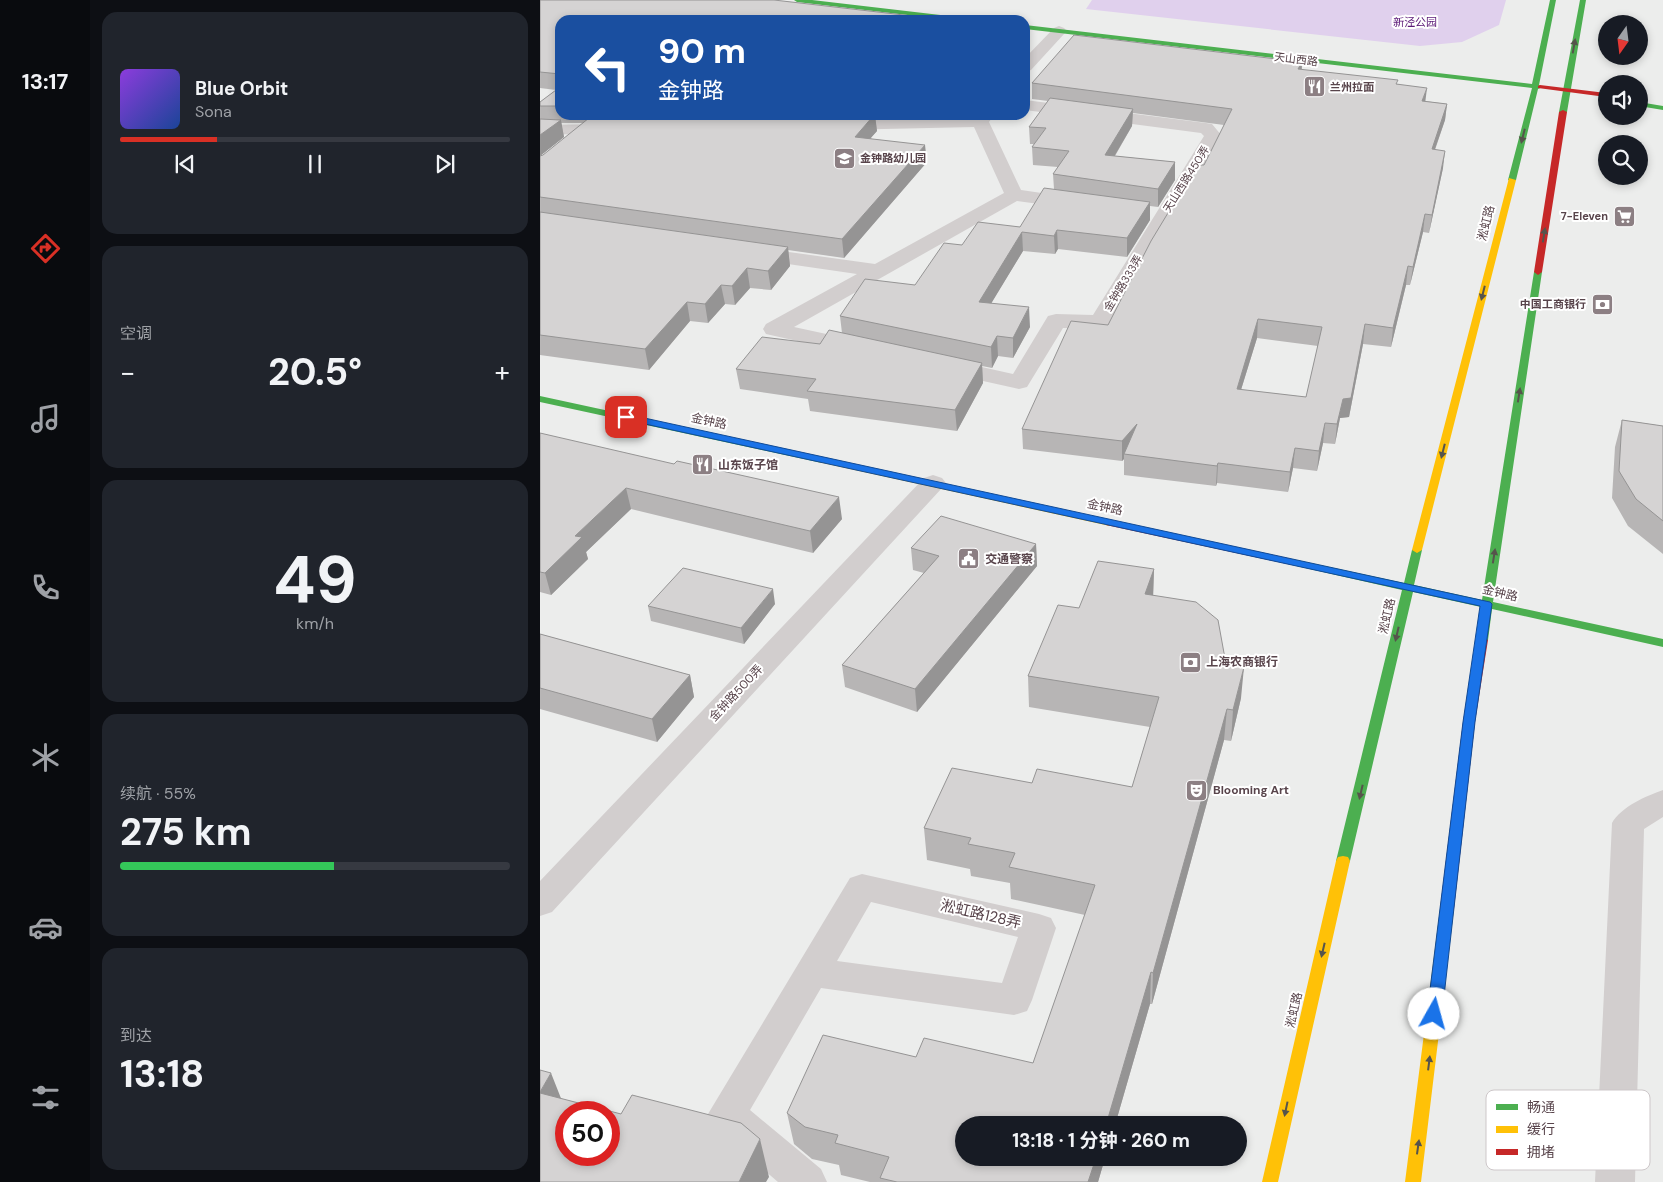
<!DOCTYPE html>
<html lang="zh">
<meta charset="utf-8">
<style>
:root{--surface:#171b24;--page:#20242c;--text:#f1f3f6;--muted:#9ea1a6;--line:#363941;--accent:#d93025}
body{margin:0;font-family:"DM Sans","Noto Sans SC",sans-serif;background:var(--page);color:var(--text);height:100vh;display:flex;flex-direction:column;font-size:19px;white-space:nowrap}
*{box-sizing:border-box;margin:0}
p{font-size:16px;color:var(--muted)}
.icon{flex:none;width:28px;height:28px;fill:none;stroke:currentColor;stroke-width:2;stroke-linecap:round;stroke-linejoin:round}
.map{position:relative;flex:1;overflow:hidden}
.details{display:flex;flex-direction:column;gap:12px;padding:12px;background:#0d0f14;width:450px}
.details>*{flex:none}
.guide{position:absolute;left:15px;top:15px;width:475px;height:105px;border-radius:15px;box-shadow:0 2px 8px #0003;background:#1a4fa0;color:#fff;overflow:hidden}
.needle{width:32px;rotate:194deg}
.fabs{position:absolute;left:1058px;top:15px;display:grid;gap:10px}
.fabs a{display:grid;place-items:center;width:50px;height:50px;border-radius:50%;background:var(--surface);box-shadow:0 2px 8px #0003;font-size:25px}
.speed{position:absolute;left:15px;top:1101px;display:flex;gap:10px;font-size:25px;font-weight:700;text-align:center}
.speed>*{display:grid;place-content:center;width:65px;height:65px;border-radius:50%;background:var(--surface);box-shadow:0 2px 8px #0003;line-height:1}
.speed .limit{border:8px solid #d22;background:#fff;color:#111}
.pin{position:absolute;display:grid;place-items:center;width:42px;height:42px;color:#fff;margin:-21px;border-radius:10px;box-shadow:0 2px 8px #0006}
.me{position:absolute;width:55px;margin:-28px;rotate:7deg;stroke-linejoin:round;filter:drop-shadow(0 0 4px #0008)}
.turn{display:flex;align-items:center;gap:18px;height:105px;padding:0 20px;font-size:22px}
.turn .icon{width:65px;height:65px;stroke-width:2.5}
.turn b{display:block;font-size:35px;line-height:42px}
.big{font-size:38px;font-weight:700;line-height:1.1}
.details .tile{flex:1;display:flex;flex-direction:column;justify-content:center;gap:8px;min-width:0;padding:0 18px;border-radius:15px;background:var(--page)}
.details .dial{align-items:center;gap:0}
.dial b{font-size:65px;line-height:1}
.song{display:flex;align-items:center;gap:15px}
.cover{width:60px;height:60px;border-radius:8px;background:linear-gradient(135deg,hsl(270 70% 55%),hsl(220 70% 35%))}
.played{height:5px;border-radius:2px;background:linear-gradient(90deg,var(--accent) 25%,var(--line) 25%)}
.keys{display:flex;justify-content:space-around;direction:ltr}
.heat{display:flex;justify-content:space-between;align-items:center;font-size:28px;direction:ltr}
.charge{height:8px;border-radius:4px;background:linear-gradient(90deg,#34c759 55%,var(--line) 0)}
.trip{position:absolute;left:415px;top:1116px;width:292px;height:50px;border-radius:25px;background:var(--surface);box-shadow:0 2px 8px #0003;font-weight:700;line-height:50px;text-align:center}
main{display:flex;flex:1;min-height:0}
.tab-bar{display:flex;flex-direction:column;width:90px;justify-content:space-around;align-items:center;background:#090b0e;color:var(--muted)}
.tab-bar .icon{width:35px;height:35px}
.tab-bar .selected{color:var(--accent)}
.tab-bar b{font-size:22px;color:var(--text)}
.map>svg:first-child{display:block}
.green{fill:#e0d0ed}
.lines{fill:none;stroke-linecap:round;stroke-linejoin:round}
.street{fill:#d2cece;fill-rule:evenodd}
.fast{fill:#4caf50;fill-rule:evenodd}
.slow{fill:#ffc107;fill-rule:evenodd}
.jam{fill:#c62828;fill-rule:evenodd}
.wall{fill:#b7b5b5;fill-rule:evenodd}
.shaded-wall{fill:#959494}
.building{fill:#d5d3d3;stroke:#959494;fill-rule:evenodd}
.oneway{fill:#56544c}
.route{fill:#1a73e8;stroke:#114b97}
.labels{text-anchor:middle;stroke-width:4;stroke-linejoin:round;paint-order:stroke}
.far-park-label{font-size:11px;fill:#5b1877;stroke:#fff}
.far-street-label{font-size:11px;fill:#58444b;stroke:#fff}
.far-poi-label{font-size:11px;font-weight:bold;fill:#58444b;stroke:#fff;text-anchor:start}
.street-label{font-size:12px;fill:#58444b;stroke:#fff}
.poi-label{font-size:12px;font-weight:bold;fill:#58444b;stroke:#fff;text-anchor:start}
.near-street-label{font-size:15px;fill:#58444b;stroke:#fff}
.key{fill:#fff;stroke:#cdc7c9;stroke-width:1}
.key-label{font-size:14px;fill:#58444b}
</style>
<main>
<nav class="tab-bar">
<b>13:17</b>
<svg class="icon selected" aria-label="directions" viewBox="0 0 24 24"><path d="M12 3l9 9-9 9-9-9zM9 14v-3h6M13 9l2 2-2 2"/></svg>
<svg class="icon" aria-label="music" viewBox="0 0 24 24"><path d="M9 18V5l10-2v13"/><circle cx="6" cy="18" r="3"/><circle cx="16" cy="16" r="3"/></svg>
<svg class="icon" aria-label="phone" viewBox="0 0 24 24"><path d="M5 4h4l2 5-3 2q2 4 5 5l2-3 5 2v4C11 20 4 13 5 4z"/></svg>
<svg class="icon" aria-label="climate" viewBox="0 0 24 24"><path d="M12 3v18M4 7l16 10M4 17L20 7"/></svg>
<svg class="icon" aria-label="car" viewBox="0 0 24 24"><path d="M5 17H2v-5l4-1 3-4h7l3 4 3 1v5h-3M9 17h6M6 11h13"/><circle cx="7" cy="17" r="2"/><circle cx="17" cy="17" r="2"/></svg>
<svg class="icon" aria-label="filters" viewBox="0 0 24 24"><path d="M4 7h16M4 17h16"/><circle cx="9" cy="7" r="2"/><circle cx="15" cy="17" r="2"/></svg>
</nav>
<section class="details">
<div class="tile">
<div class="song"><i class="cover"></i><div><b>Blue Orbit</b><p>Sona</p></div></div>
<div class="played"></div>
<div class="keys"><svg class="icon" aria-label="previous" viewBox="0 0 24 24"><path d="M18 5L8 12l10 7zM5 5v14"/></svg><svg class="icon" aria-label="pause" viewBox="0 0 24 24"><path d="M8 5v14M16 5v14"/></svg><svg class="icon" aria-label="next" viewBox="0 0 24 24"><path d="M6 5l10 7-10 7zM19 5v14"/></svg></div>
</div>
<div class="tile"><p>空调</p>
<div class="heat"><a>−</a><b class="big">20.5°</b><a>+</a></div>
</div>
<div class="tile dial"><b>49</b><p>km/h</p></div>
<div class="tile"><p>续航 · 55%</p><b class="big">275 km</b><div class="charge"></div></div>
<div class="tile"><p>到达</p><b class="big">13:18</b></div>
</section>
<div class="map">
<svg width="1123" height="1182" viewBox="0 0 1123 1182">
<rect width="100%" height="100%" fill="#ecedec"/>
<path class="green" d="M552,0H966L959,25L922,42L880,46L546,9Z"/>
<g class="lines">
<path class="street" d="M519,26L524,28L527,31L524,34L491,70L485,72V58L514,28Z
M485,100L666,123L672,124L682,136L568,327L560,329L523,328L487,387L479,389L398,371L395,366L398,361L406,359L473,374L508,316L516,314L553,315L664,136L661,133L485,110Z
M436,115H454L449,122L481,190L543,199L546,203L543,207L536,209L477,201L254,327L328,343L331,348L328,353L320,355L226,334L223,329L226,324L317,274L213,259L206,257L203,253L206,249L213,247L335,264L464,193L434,127L299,130L293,129L290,125L293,121L435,117Z
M71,124L77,125L80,129L77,133L0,135V125Z
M393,475L402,478L406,483L402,488L12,912L0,916V881L384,478Z
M1123,790V817L1104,829L1095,1182H1055L1072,823C1081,807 1106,796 1123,790Z
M322,874L499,914L511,918L516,928L492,1000L487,1011L474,1015L281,988L210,1110L281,1169L287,1182H238L173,1126L168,1114L310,878ZM331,902L478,937L462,983L297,961Z"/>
<path class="fast" d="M254,0H272L426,18L429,20H410L257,2Z
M1010,0H1016L999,85L1003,87L998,89L976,180L972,182L968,180L992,88L485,29V25L992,84Z
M1040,0H1046L1027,112L1023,114L1019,112Z
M1099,102L1123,106V110L1099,106Z
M998,269L1002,272L953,602L1123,639V647L952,609L948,640L942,644L936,640L941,607L873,592L810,861L808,865L803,866L798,865L796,861L862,590L752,565L747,562L752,559L864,583L872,550L877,547L882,550L874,585L942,600L994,272Z
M0,396L282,457L287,460L282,463L0,402Z"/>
<path class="slow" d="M969,178L976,180L882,550L877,553L872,550Z
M282,457L570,520L575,523L570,526L278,462L277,460L278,458Z
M803,856L808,857L810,861L738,1182H722L796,861L798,857Z
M907,903L912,905L914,909L881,1182H865L900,909L902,905Z"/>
<path class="jam" d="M1000,85L1066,93V97L998,88V86Z
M1023,110L1027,112L1002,272L998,275L994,272L1019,112Z
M570,520L752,559L757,562L752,565L566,525L565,523L566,521Z
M942,636L948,640L935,722L914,909L912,913L907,915L902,913L900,909L923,722L936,640Z"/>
</g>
<path class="wall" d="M0,0L20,20V115H349L335,116L337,131L330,138L387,162L304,258L248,250L250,266L231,290L210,288L195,305L185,304L168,323L150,321L109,370L0,355V102L16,90L0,88ZM21,123H44L3,155L0,156L24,137Z
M762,62V70L858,84L885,101L907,104L905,120L895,150L903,168L889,233L883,232L870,285H866L851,347L823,344L809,417L800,418L795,444L783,443L777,471L753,468L748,492L677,483L676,486L584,475V459L582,461L483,449L482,429L568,325L664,165L684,125L593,113L592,126L575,156L635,162V180L618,207L610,206V220L587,257L518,249L515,254L483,251L451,303L490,327L473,358L458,356L452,368L442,366L443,383L417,431L270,411L268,399L200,389L196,369L280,344L302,333L300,316L375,285L422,245L480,227L514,189L513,174L518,167L493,165L492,147L494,144H490L489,127L508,101L492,99V83ZM717,338L778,346L766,397L701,390Z
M1082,420L1123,426V554L1088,526L1072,498L1075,447Z
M0,433L302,519L273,553L91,509L46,552L48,559L11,595L0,592Z
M496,544L497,566L377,712L305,687L302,665L384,573L373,570L371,548Z
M614,569L613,595L686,664L701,698L691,741L684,740L612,1004H610L575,1125H424L565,1158L558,1182H330L301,1175L299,1165L272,1159L254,1144L247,1113L376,1057L493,1063L545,915L471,899L470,883L431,876L430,869L387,860L384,828L492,783L592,787L610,727L489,707L488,676L539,608Z
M235,604L204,644L111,621L108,606Z
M0,634L150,675L154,697L117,742L0,709Z"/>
<path class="shaded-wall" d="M762,62L761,78L758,69Z
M887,88L885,104L882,101Z
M907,104L905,120L889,166L892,149Z
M593,109L592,126L565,172V155Z
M334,115H335L337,131L317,154L315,137Z
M21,120L24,137L0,156V135Z
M385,145L387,162L304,258L302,239Z
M905,151L903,168L889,233L892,215Z
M635,162V180L618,207V189Z
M610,202V220L587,257V238Z
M885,214L883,232L870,285L873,267Z
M517,230L518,249L515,254L514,236Z
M482,232L483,251L440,322L439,302Z
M248,247L250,266L231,290L228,271Z
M868,266L866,285L851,347L853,328Z
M207,268L210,288L195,305L192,286Z
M181,285L185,304L168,323L165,304Z
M147,302L150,321L109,370L105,349Z
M489,307L490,327L473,358V338Z
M718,319L717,338L695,409L697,389Z
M825,324L823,344L809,417L800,418L795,444L797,424L803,399Z
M457,336L458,356L452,368L451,347Z
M442,363L443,383L417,431L415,410Z
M785,423L783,443L777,471L779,451Z
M597,424L584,454V459L582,461V441Z
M755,448L753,468L748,492L750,472Z
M678,463L677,483L676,486L677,466Z
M86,488L91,509L46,552L48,559L11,595L5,573L35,536Z
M299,497L302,519L273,553L270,531Z
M496,544L497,566L377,712L375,689Z
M614,569L613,600L605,594Z
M233,589L235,604L204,644L201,628Z
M704,667L701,698L691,741L693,710Z
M150,675L154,697L117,742L112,719Z
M687,709L684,740L612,1004L613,973Z
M611,972L610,1004L575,1125H566Z
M11,1073L26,1111L0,1094V1092Z
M220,1139L229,1177L226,1182H199Z
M556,1158H565L558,1182H548Z"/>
<path class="building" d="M0,0H234L407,20H20V74L0,72Z
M534,35L762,62L758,69L858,80L856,84L887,88L882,101L907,104L892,149L905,151L892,215L885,214L873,267L868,266L853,328L825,324L811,398L803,399L797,424L785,423L779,451L755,448L750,472L678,463L677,466L584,454L597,424L582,441L482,429L531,321L568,325L611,241L657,165H664L692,109L492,83ZM718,319L782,327L766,397L697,389Z
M20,87V106H0V102Z
M510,98L593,109L565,155L635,162L618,189L513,174L529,151L492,147L506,128L489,127Z
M244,115H334L315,137L385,145L302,239L0,197V156L3,155L49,118Z
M0,119L21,120L0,135Z
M504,188L610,202L587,238L517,230L514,236L482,232L439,302L489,307L473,338L457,336L451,347L300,316L325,279L375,285L404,243L422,245L438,222L480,227Z
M0,212L248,247L228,271L207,268L192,286L181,285L165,304L147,302L105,349L0,335Z
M289,330L442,363L415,410L267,391L276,379L196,369L222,337L280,344Z
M1082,420L1123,426V521L1096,499L1079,471Z
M0,433L134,464L137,461L299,497L270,531L86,488L35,536L42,537L5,573L0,572Z
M401,516L496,544L375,689L302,665L399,556L371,548Z
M558,561L614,569L605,594L656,602L678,620L686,664L704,667L693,710L687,709L613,973L611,972L566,1125H424V1158H556L548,1182H357L340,1178L349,1157L295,1143L298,1135L265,1127L247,1113L283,1035L376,1057L384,1038L493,1063L555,885L469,867L475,853L428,844L431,838L384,828L412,768L492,783L497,769L592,787L619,697L488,676L518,605L539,608Z
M143,568L233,589L201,628L108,606Z
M0,634L150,675L112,719L0,688Z
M0,1070L11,1073L0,1092Z
M0,1093L81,1114L92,1095L201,1123L220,1139L199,1182H0ZM26,1112H69V1155H26Z"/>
<defs><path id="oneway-solid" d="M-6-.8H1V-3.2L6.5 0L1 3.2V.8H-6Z" transform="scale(1.25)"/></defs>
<g class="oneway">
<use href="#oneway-solid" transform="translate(1034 46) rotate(-80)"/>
<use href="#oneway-solid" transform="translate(983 136) rotate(104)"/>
<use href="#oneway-solid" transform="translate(1004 235) rotate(-81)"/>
<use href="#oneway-solid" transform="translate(943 293) rotate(104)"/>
<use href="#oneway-solid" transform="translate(979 395) rotate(-81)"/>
<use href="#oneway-solid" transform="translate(903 451) rotate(104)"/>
<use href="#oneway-solid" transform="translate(954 556) rotate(-81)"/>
<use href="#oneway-solid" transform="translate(857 634) rotate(103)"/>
<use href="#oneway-solid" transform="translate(821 792) rotate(103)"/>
<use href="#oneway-solid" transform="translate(783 950) rotate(103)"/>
<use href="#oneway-solid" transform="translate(889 1063) rotate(-83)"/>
<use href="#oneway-solid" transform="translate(746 1109) rotate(102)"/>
<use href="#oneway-solid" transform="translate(878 1147) rotate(-82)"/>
</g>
<path class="route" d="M86,414L950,602L952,604L935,722L902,1014L900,1019L894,1021L889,1019L887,1014L923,722L940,606L82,419L81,417Z"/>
<defs>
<symbol id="restaurant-square" viewBox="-11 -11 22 22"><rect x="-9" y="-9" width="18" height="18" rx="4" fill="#8c7f83" stroke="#fff"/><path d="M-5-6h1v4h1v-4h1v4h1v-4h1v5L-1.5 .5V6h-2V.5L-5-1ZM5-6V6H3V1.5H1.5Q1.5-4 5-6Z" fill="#fff"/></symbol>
<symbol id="school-square" viewBox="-11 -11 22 22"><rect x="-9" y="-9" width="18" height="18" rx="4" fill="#8c7f83" stroke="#fff"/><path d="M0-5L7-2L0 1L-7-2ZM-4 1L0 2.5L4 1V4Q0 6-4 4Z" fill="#fff"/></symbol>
<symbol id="supermarket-square" viewBox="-11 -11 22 22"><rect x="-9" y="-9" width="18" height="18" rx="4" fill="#8c7f83" stroke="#fff"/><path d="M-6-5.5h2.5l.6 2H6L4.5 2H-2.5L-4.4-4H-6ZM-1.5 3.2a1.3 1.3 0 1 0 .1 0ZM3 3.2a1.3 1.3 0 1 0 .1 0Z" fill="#fff"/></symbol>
<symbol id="bank-square" viewBox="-11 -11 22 22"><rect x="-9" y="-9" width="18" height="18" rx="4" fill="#8c7f83" stroke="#fff"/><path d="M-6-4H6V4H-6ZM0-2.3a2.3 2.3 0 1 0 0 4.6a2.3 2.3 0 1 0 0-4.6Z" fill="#fff"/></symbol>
<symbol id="civic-square" viewBox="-11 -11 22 22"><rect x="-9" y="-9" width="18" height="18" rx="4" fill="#8c7f83" stroke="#fff"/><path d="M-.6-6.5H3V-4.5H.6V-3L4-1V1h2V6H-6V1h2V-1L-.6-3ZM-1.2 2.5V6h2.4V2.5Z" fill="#fff"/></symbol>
<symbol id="theatre-square" viewBox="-11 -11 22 22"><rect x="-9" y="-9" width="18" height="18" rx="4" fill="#8c7f83" stroke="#fff"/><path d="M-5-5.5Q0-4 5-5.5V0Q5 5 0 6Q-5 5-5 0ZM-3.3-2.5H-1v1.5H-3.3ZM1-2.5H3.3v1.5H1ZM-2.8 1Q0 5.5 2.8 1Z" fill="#fff"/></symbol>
</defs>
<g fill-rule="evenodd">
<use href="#restaurant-square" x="762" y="74" width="25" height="25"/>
<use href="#school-square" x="292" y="146" width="25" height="25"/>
<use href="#supermarket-square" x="1072" y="204" width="25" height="25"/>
<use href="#bank-square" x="1050" y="292" width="25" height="25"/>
<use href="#restaurant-square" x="150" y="452" width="25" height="25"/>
<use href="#civic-square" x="416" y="546" width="25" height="25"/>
<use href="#bank-square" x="638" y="650" width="25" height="25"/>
<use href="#theatre-square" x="644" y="778" width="25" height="25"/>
</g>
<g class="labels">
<g class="far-park-label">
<text x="875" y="26">新泾公园</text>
</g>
<g class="far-street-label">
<text transform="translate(756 59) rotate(7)" y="4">天山西路</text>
<text transform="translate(646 179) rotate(-58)" y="4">天山西路450弄</text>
<text transform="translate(583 283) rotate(-59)" y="4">金钟路333弄</text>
</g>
<g class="far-poi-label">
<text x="790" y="91">兰州拉面</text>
<text x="320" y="162">金钟路幼儿园</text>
<text x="1068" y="220" text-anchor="end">7-Eleven</text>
<text x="1046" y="308" text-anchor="end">中国工商银行</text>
</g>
<g class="street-label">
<text transform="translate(946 223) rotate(-76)" y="4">淞虹路</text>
<text transform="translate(169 421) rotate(12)" y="4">金钟路</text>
<text transform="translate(565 507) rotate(12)" y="4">金钟路</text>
<text transform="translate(960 593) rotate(13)" y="4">金钟路</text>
<text transform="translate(847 616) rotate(-77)" y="4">淞虹路</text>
<text transform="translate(196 693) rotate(-47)" y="4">金钟路500弄</text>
<text transform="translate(754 1010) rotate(-77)" y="4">淞虹路</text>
</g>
<g class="poi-label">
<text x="178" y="469">山东饭子馆</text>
<text x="445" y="563">交通警察</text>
<text x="666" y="666">上海农商银行</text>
<text x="673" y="794">Blooming Art</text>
</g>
<g class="near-street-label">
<text transform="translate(441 914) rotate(13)" y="5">淞虹路128弄</text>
</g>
</g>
<rect x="946" y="1090" width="164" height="80" rx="8" class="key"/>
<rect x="956" y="1104" width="22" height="6" fill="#4caf50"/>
<rect x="956" y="1126" width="22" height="7" fill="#ffc107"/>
<rect x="956" y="1149" width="22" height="6" fill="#c62828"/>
<g class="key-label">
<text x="987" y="1112">畅通</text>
<text x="987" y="1134">缓行</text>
<text x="987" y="1157">拥堵</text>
</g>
</svg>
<div class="fabs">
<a><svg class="needle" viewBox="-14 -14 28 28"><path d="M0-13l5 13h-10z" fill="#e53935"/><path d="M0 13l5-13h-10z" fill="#9ea1a6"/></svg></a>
<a><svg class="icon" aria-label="sound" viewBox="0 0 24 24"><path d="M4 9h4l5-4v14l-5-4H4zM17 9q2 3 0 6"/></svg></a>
<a><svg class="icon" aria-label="search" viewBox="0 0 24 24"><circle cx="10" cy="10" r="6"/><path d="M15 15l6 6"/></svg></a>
</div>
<div class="speed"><div class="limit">50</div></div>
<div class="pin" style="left:86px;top:417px;background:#d93025"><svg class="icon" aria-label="arrive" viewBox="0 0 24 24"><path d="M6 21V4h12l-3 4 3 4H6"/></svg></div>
<svg class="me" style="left:894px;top:1014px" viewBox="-20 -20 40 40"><circle r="19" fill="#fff"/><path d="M0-13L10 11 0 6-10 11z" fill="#1a73e8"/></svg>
<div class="trip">13:18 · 1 分钟 · 260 m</div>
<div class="guide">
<div class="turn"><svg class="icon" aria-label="left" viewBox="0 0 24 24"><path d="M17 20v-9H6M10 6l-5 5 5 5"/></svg><div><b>90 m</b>金钟路</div></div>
</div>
</div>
</main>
